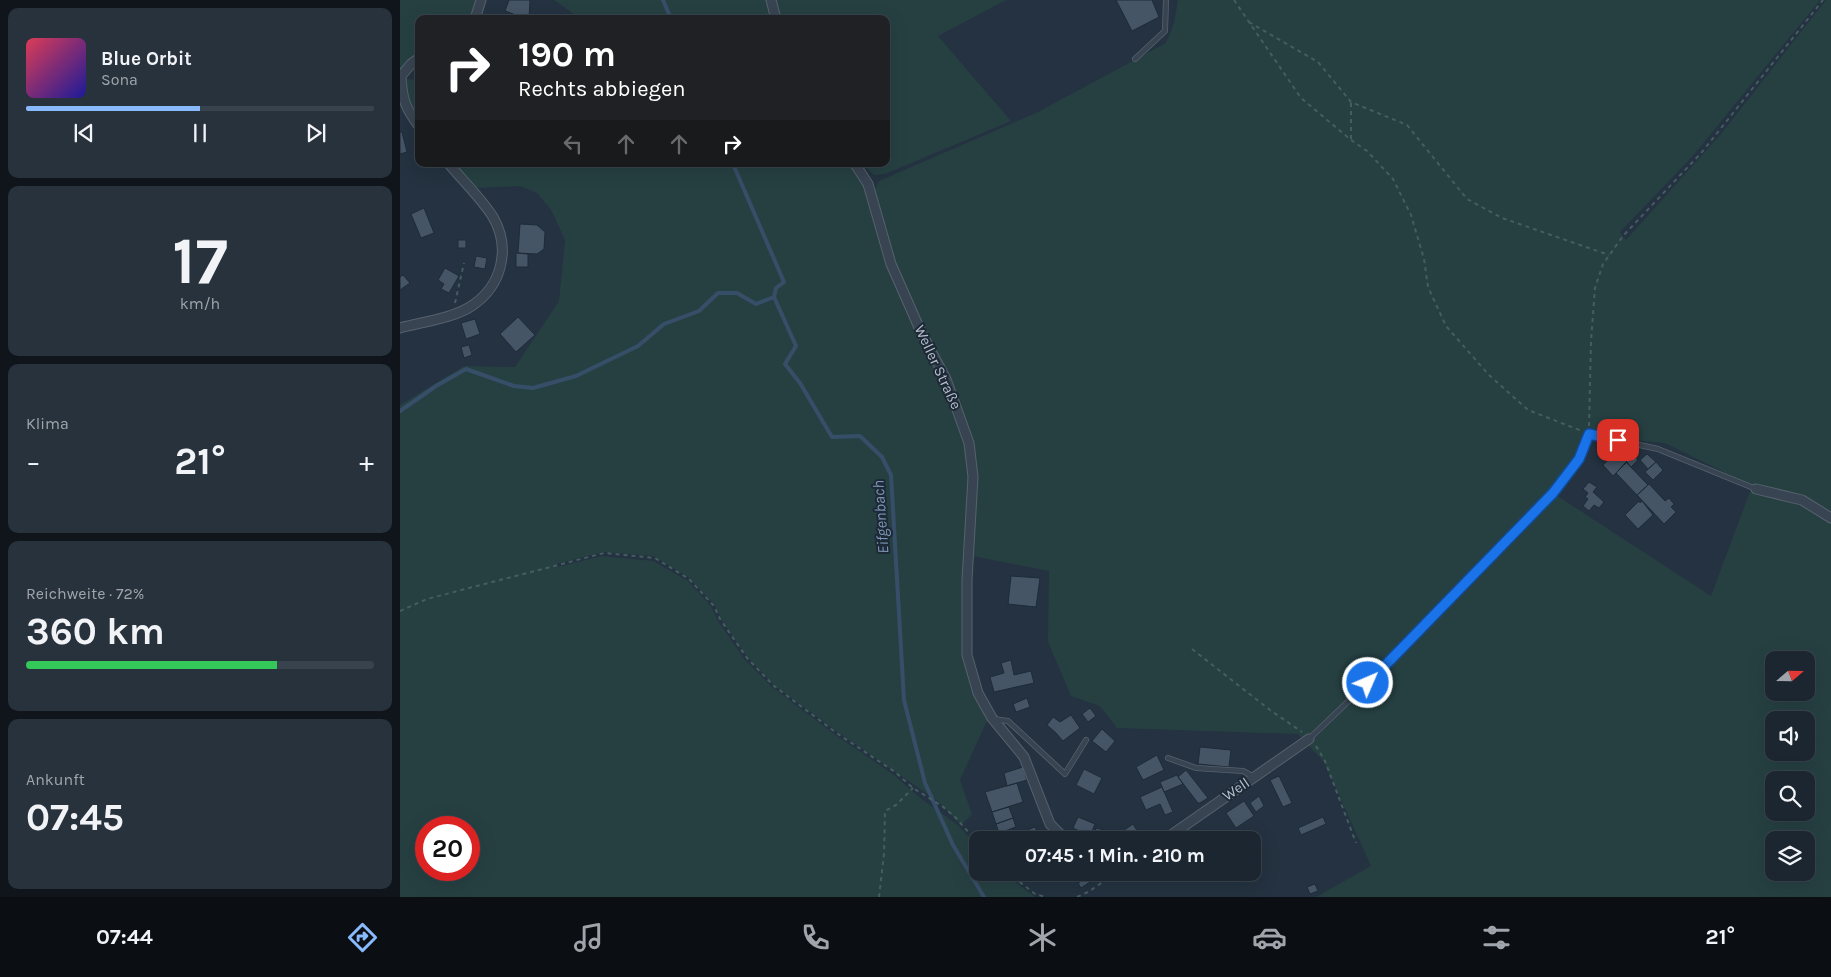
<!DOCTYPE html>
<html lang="de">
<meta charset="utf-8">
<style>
:root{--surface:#1b2631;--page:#28323d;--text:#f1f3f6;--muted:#a0a5ab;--line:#39434d;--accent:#88bafd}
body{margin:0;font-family:Karla,sans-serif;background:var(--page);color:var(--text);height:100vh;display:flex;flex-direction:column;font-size:19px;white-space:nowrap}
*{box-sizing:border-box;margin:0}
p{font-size:16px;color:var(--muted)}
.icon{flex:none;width:28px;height:28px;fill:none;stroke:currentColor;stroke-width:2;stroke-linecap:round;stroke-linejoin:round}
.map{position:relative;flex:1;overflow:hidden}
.details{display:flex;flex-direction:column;gap:8px;padding:8px;background:#0f151b;width:400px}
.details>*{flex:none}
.guide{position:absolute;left:15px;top:15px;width:475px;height:152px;border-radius:10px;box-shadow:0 5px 20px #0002,0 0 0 1px var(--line);background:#202124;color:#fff;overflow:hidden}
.needle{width:32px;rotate:70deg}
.controls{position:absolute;left:1365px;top:651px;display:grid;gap:10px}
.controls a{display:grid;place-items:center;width:50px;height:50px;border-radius:10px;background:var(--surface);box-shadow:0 5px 20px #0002,0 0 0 1px var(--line);font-size:25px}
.speed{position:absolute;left:15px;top:816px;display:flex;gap:10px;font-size:25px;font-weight:700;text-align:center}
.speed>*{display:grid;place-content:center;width:65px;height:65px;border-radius:50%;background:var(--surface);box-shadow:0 5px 20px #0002,0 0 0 1px var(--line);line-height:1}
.speed .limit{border:8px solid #d22;background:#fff;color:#111}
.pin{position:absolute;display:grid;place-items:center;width:42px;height:42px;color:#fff;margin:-21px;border-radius:10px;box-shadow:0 2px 8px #0006}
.me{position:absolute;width:55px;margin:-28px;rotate:45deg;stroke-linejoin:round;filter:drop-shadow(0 0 4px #0008)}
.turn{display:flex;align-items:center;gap:18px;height:105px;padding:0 20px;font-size:22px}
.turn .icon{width:65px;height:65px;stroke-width:2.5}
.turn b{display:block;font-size:35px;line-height:42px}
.lanes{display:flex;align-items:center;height:48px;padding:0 20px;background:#0003;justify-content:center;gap:25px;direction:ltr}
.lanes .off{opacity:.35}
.big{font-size:38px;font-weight:700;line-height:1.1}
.details .widget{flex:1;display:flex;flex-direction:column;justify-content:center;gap:8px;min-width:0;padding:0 18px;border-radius:10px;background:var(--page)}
.details .dial{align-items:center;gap:0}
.dial b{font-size:65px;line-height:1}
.song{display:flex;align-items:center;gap:15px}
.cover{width:60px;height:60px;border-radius:8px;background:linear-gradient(135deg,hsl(350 70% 55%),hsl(240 70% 35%))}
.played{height:5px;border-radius:2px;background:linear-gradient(90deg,var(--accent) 50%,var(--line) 50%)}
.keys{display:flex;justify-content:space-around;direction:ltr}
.heat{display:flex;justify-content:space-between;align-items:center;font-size:28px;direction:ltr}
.charge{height:8px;border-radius:4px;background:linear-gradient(90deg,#34c759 72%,var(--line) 0)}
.trip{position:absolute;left:569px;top:831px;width:292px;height:50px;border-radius:10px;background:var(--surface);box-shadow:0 5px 20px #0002,0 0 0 1px var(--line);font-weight:700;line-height:50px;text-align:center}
.tab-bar{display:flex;height:80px;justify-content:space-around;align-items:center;background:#0b0f14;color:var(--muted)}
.tab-bar .icon{width:35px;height:35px}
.tab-bar .selected{color:var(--accent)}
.tab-bar b{font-size:22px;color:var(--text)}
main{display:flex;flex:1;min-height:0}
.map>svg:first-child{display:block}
.green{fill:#264042;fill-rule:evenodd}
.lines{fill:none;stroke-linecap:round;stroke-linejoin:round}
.stream{stroke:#374e69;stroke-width:4}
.building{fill:#455566;stroke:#1f2b38}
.lane-casing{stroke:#56626e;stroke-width:6}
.street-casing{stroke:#56626e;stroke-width:11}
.path{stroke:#445d5f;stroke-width:2;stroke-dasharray:4 4;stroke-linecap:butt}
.lane{stroke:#384451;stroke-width:4.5}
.street{stroke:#384451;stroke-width:9}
.route-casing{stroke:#114b97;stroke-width:12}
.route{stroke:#1a73e8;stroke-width:9}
.labels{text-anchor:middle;stroke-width:4;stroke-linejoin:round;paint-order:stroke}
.street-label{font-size:15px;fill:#b5bfcb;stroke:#1d2936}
.water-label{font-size:16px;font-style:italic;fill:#7b96b4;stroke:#1d2936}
</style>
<main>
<section class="details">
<div class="widget">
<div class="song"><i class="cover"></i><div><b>Blue Orbit</b><p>Sona</p></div></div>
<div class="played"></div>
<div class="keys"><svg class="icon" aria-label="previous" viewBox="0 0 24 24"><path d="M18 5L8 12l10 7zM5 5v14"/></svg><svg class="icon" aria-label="pause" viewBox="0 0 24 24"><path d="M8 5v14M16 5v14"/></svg><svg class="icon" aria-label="next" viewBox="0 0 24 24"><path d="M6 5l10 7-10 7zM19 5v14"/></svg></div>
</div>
<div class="widget dial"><b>17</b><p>km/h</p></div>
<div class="widget"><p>Klima</p>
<div class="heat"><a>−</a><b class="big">21°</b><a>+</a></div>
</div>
<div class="widget"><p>Reichweite · 72%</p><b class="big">360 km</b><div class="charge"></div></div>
<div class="widget"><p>Ankunft</p><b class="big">07:45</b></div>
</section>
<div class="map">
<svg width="1431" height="897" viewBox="0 0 1431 897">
<rect width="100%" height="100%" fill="#243241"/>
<path class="green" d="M0,0H76L70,19H19V55L4,64L0,72Z
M154,0H368L374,19H181Z
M375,0H606L538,36L611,121L485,174L474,175L463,164H486V19H381Z
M778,0H1420L1292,157L1220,232L1226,240L1321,134L1426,0H1431V897H916L971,866L924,762L908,745L981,674L1156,495L1311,596L1352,486L1265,443L1193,436L1180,440L1176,458L1150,493L977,670L904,740L898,734L717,728L700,706L671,696L648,642L649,571L572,556L571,442L494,263L474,191L479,181L638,112L766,43L774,23ZM1374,660H1406V692H1374ZM1374,720H1406V752H1374ZM1374,780H1406V812H1374ZM1374,840H1406V872H1374Z
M5,79L19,80V119L6,96Z
M53,164H451L464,185L490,266L545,380L568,443L572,479L566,656L590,719L586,723L560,780L572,814L561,825L539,802L439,733L374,685L347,657L321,619L314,604L289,578L254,556L203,552L156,564L158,567L202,556L253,561L288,581L311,606L318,621L345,660L372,687L437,736L494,775L519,797L559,826L577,846L578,872L603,873L635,897H0V405L64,366L115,367L159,301L165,240L151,210L137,193L120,186L74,188ZM26,828H69V870H26Z"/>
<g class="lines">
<path class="stream" d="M263,0L271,19
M333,164L384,282L376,288L374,297L396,346L385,364L400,383L432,437L460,436L482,457L491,475L504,700L525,783L553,845L584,897
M0,411L36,386L66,369L114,386L133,388L176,376L238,346L264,324L299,311L318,293H337L356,304L374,297"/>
</g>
<path class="building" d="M109,0H130L129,19H116V15L105,11Z
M716,0H752L759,17L732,31Z
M0,132H2L7,152L0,154Z
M24,208L34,233L21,238L11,214Z
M120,224L137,225L145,232L144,249L137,254L118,253Z
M58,240H66V248H58Z
M116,253L128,254V267H116Z
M76,256L87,258L85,269L74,267Z
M45,268L59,276L49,293L41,289L44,284L38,280Z
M3,275L10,283L0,290V277Z
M118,317L135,335L116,352L100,334Z
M75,319L80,334L66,339L61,323Z
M69,345L72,355L64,358L61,347Z
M1217,452L1227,462L1213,476L1203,465Z
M1232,454L1238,460L1231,467L1226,461Z
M1247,454L1256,462L1248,469L1240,460Z
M1226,462L1248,485L1237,495L1216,473Z
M1256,462L1263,470L1253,480L1245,472Z
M1189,482L1197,487L1193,492L1204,502L1199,508L1194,505L1189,511L1183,506L1188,499L1185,497L1188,493L1183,489Z
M1249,484L1265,501L1269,498L1274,504L1271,507L1276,512L1264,524L1237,495Z
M1239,501L1240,503L1242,501L1253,515L1238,529L1225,515Z
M611,576L640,578L636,607L608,604Z
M611,660L614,675L631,671L634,683L594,692L590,677L604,673L601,663Z
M627,698L630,707L616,712L613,704Z
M690,708L696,716L688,722L682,714Z
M671,715L680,728L663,741L656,733L647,725L653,717L660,722Z
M702,729L715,741L706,752L692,741Z
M800,747L831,750L829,767L798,764Z
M757,755L764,770L743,780L736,767Z
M623,767L627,780L607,786L604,773Z
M684,769L702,778L694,794L676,785Z
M786,770L808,798L800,803H798L778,777Z
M777,775L783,784L764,792L760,782Z
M879,776L892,803L883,807L870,780Z
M617,783L623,802L592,812L585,792Z
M762,787L773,812L765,815L760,804L746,810L740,797Z
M859,796L864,806L856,812L850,803Z
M844,801L854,816L836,828L826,813Z
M609,807L613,818L596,824L592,812Z
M678,817L695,824L690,836L673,828Z
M923,817L926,824L901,835L898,828Z
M613,818L616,827L599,833L596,824Z
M733,824L743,840L741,838L722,840L720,837L725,833L723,831Z
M635,827L640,839L623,840L620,833Z
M696,828L704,830L702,838L694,836Z
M803,829L812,840H789Z
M650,872H663L664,882L649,880Z
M671,872H688L690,875L678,883Z
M690,875L693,880L681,888L678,883Z
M915,884L918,891L910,894L907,887Z"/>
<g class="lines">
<defs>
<path id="lane" d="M735,59L765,31L766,0
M593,719L608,721L665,774L686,740
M909,739L979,672L1153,493L1179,459L1189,434L1258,449L1356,489
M768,758L796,768L843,771L854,777"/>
<path id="street" d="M371,0L376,19
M75,19L81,0
M19,58L11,64L1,76C2,98 5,108 19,126
M455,164L468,184L491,264L521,332L546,379L569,443L573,477L567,580V655L578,693L592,718L624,757L650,824L666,840
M0,328C22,322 55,318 73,305C102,285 111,248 93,217C81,198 63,181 49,164
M1356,489L1402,500L1431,518
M764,840L909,739"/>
</defs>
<use href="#lane" class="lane-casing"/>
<use href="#street" class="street-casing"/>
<path class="path" d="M834,0L901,98L951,140L967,151L993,179L1011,215L1024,259L1028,287L1046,326L1089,375L1128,410L1182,431
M849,22L918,62L951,102L1007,125L1067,199L1102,218L1209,255
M951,139V102
M55,303L64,263
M1189,426L1191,341L1195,288L1203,264L1223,236L1302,152L1423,0
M0,611L27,599L204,553L255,558L289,579L314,606L320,619L347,658L374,686L438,734L495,772L513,788L542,806L556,818L578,843
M792,649L870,710L902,732
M916,746L925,761L956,843
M607,872L635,894L646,897
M479,897L484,854L485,811L496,805L513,788
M677,897L688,892L718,872"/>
<use href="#lane" class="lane"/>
<use href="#street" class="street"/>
</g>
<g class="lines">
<defs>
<path id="route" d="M968,683L1153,493L1179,459L1189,434L1218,440"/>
</defs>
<use href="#route" class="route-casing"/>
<use href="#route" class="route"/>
</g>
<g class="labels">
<g class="street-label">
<text transform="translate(538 367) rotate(65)" y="5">Weller Straße</text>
<text transform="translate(836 789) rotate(-34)" y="5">Well</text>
</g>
<g class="water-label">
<text transform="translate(480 517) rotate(-94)" y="6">Eifgenbach</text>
</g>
</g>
</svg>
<div class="controls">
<a><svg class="needle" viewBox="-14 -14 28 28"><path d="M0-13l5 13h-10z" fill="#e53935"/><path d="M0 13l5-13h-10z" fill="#a0a5ab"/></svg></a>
<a><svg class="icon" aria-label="sound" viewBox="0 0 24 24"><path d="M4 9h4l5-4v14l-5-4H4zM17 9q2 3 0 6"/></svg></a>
<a><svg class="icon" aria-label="search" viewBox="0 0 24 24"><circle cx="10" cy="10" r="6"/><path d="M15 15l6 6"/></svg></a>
<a><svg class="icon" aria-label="layers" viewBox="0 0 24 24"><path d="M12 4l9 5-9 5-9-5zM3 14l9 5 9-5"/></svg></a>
</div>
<div class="speed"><div class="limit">20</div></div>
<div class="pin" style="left:1218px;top:440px;background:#d93025"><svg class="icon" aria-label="arrive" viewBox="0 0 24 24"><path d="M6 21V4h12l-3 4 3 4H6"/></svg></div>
<svg class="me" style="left:968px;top:683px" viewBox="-20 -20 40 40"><circle r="17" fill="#1a73e8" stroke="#fff" stroke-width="3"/><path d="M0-11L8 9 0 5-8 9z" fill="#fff"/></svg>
<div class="trip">07:45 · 1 Min. · 210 m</div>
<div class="guide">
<div class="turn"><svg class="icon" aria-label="right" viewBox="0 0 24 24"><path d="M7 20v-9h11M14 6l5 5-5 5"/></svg><div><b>190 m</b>Rechts abbiegen</div></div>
<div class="lanes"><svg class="icon off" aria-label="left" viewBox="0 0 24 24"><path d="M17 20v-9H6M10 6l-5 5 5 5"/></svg><svg class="icon off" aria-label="ahead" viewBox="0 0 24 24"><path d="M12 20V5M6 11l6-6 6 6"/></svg><svg class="icon off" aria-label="ahead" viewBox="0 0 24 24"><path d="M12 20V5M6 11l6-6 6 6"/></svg><svg class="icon" aria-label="right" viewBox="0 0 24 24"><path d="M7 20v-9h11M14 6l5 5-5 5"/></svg></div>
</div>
</div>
</main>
<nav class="tab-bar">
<b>07:44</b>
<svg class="icon selected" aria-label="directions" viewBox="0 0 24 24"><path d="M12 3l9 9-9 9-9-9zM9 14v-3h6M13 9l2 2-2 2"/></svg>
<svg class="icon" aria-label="music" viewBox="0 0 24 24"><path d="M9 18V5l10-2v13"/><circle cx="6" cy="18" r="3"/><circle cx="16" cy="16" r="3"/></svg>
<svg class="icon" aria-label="phone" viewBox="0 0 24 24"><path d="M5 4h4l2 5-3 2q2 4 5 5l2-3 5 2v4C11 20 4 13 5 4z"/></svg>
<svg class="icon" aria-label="climate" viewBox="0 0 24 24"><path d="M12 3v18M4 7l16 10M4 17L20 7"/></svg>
<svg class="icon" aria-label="car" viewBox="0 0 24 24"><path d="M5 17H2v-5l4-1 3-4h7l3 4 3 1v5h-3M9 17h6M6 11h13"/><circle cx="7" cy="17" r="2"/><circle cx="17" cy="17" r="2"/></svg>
<svg class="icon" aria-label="filters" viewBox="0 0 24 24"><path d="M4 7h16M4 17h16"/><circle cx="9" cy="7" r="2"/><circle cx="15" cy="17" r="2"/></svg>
<b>21°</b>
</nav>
